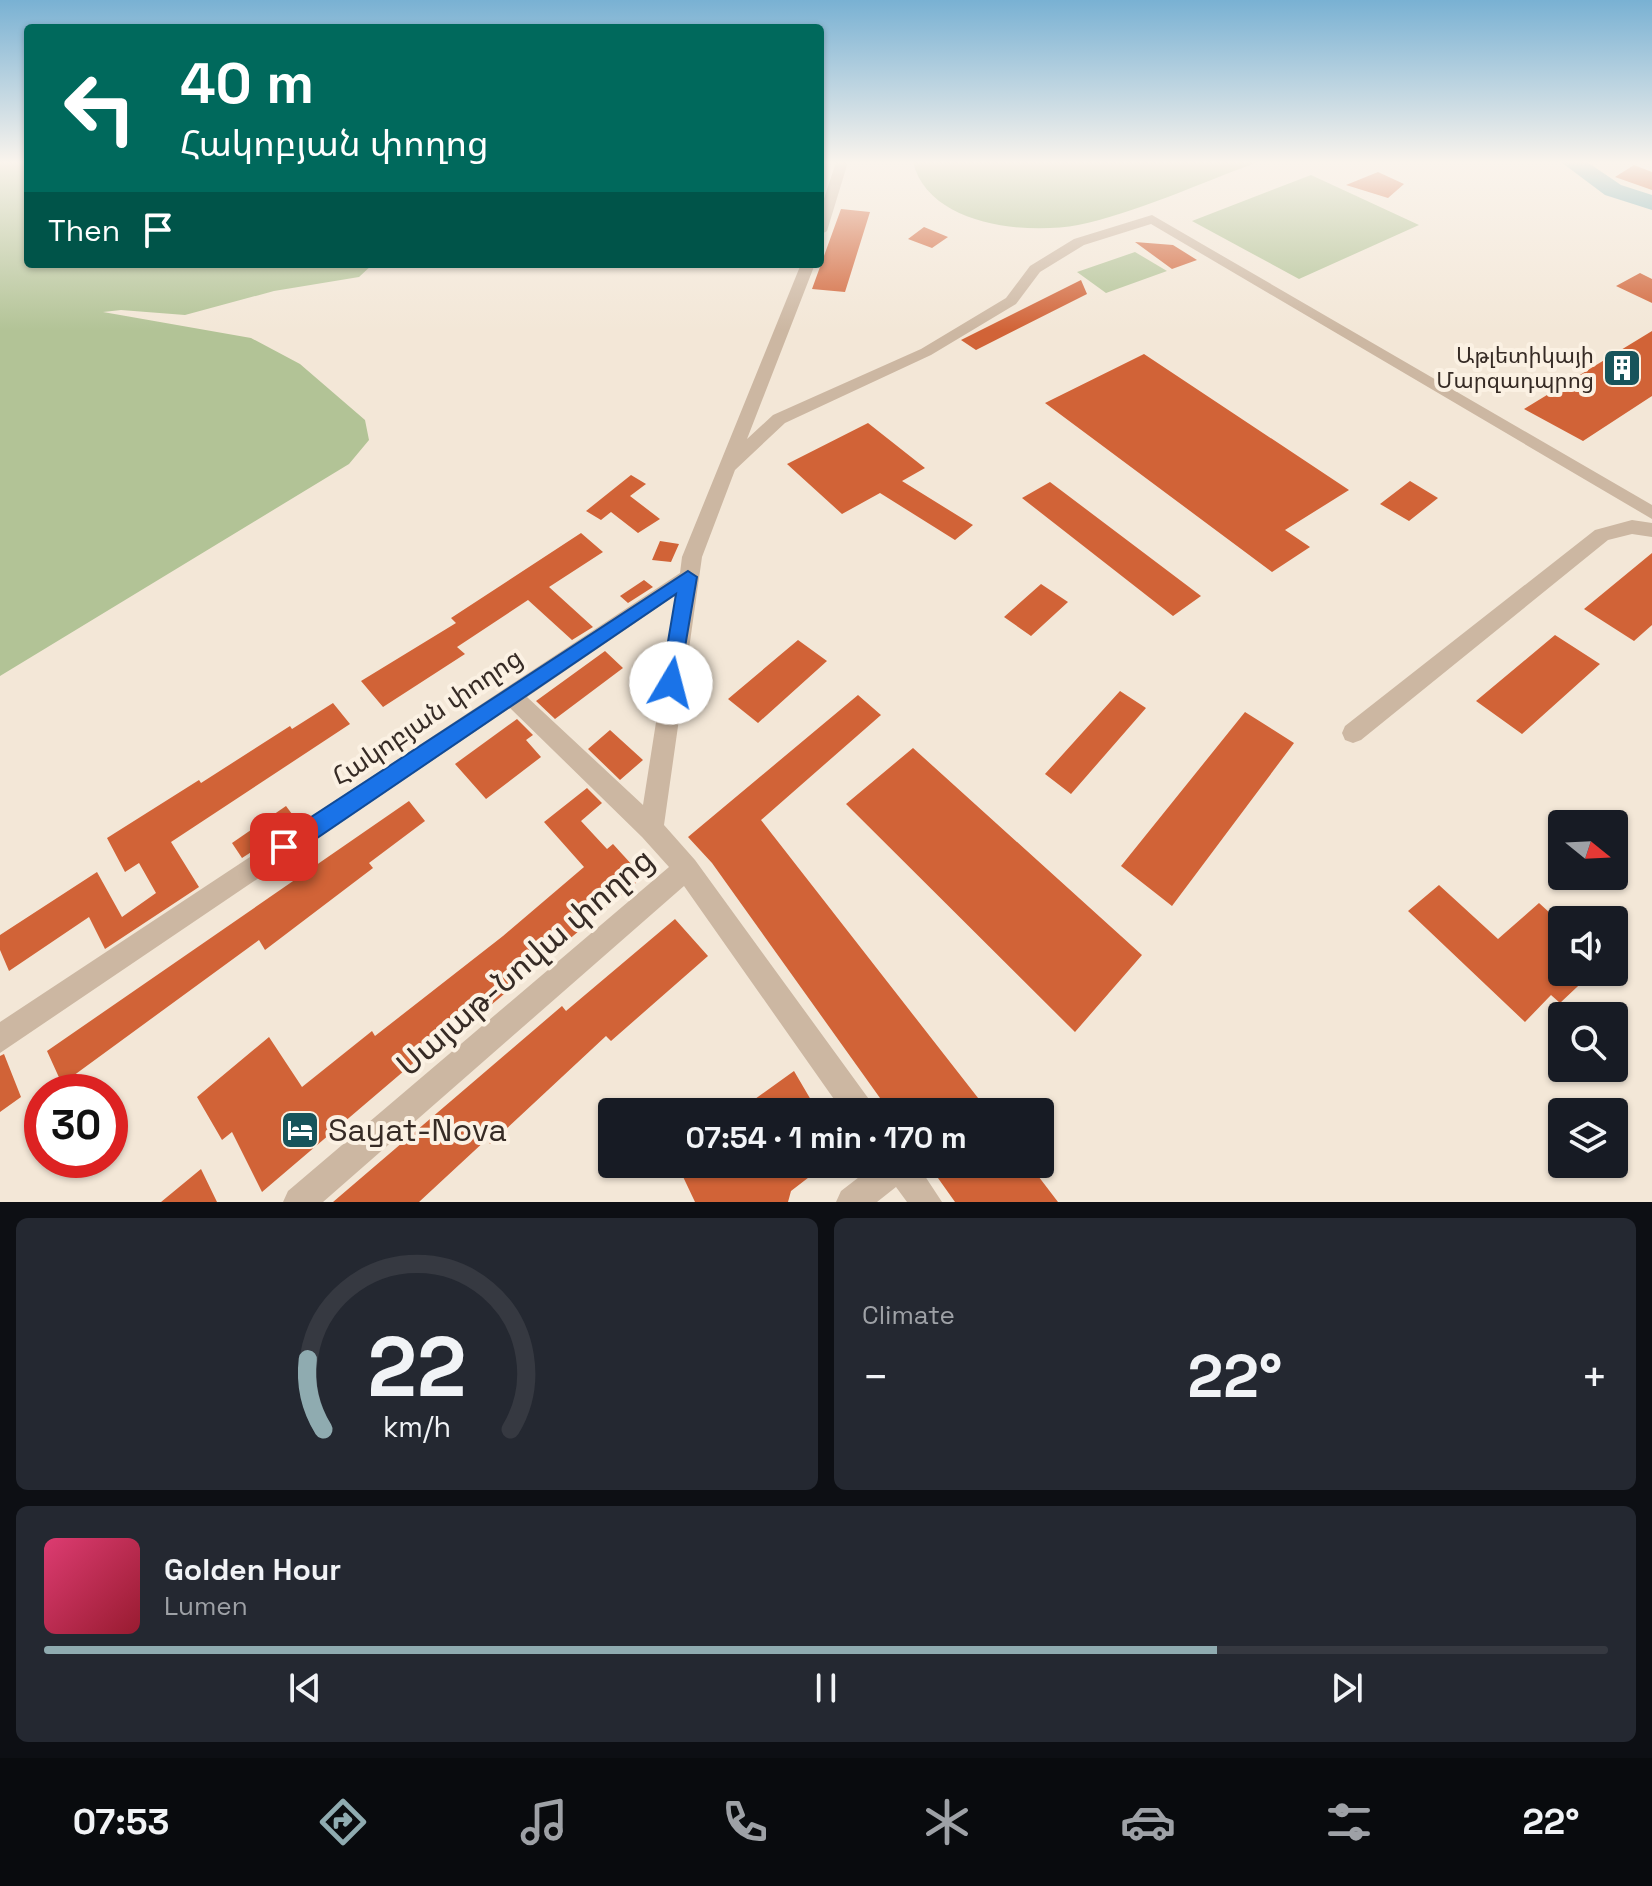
<!DOCTYPE html>
<meta charset="utf-8">
<style>
:root{--surface:#171b24;--page:#242831;--text:#f1f3f6;--muted:#9ea1a6;--line:#363941;--accent:#8fabb0}
body{margin:0;font-family:"Space Grotesk","Noto Sans Armenian",sans-serif;background:var(--page);color:var(--text);height:100vh;display:flex;flex-direction:column;font-size:30px;white-space:nowrap}
*{box-sizing:border-box;margin:0}
p{font-size:26px;color:var(--muted)}
.icon{flex:none;width:44px;height:44px;fill:none;stroke:currentColor;stroke-width:2;stroke-linecap:round;stroke-linejoin:round}
.map{position:relative;height:1202px;overflow:hidden}
.side{display:flex;flex-direction:column;gap:16px;padding:16px;background:#0d0f14;flex:1}
.side>*{flex:none}
.hud{position:absolute;left:24px;top:24px;width:800px;height:244px;border-radius:8px;box-shadow:0 2px 6px #0004;background:#00695c;color:#fff;overflow:hidden}
.needle{width:52px;rotate:108deg}
.fabs{position:absolute;left:1548px;top:810px;display:grid;gap:16px}
.fabs a{display:grid;place-items:center;width:80px;height:80px;border-radius:8px;background:var(--surface);box-shadow:0 2px 6px #0004;font-size:40px}
.speed{position:absolute;left:24px;top:1074px;display:flex;gap:16px;font-size:40px;font-weight:700;text-align:center}
.speed>*{display:grid;place-content:center;width:104px;height:104px;border-radius:50%;background:var(--surface);box-shadow:0 2px 6px #0004;line-height:1}
.speed .limit{border:12px solid #d22;background:#fff;color:#111}
.pin{position:absolute;display:grid;place-items:center;width:68px;height:68px;color:#fff;margin:-34px;border-radius:16px;box-shadow:0 4px 12px #0006}
.me{position:absolute;width:88px;margin:-44px;rotate:8deg;stroke-linejoin:round;filter:drop-shadow(0 0 6px #0008)}
.turn{display:flex;align-items:center;gap:28px;height:168px;padding:0 24px;font-size:36px}
.turn .icon{width:104px;height:104px;stroke-width:2.5}
.turn b{display:block;font-size:56px;line-height:68px}
.then{display:flex;align-items:center;height:76px;padding:0 24px;background:#0003;gap:16px;font-size:30px}
.big{font-size:60px;font-weight:800;line-height:1.1}
.side .card{flex:1;display:flex;flex-direction:column;justify-content:center;gap:12px;min-width:0;padding:0 28px;border-radius:12px;background:var(--page)}
.side .dial{align-items:center;gap:0}
.dial svg{height:208px;overflow:visible;fill:none;stroke:var(--line);stroke-width:7;stroke-linecap:round;text-anchor:middle}
.dial text{fill:var(--text);stroke:none}
.song{display:flex;align-items:center;gap:24px}
.cover{width:96px;height:96px;border-radius:12px;background:linear-gradient(135deg,hsl(340 70% 55%),hsl(350 70% 35%))}
.played{height:8px;border-radius:4px;background:linear-gradient(90deg,var(--accent) 75%,var(--line) 75%)}
.keys{display:flex;justify-content:space-around;direction:ltr}
.heat{display:flex;justify-content:space-between;align-items:center;font-size:44px;direction:ltr}
.side .tiles{flex:1;display:grid;gap:16px;grid-template-columns:1fr 1fr}
.card:last-child{grid-column:span 2}
.trip{position:absolute;left:598px;top:1098px;width:456px;height:80px;border-radius:8px;background:var(--surface);box-shadow:0 2px 6px #0004;font-weight:800;line-height:80px;text-align:center}
.menu{display:flex;height:128px;justify-content:space-around;align-items:center;background:#090b0e;color:var(--muted)}
.menu .icon{width:56px;height:56px}
.menu .selected{color:var(--accent)}
.menu b{font-size:36px;color:var(--text)}
.map>svg:first-child{display:block}
.green{fill:#b2c396}
.lines{fill:none;stroke-linecap:round;stroke-linejoin:round}
.river{fill:#73adb3;fill-rule:evenodd}
.building{fill:#d16337}
.minor{fill:#ccb7a2;fill-rule:evenodd}
.route{fill:#1a73e8;stroke:#114b97;stroke-width:2}
.labels{text-anchor:middle;stroke-width:8;stroke-linejoin:round;paint-order:stroke}
.far-poi-label{font-size:22px;fill:#362b25;stroke:#fbf1e3;text-anchor:end}
.street-label{font-size:26px;fill:#362b25;stroke:#fbf1e3}
.near-street-label{font-size:32px;fill:#362b25;stroke:#fbf1e3}
.near-poi-label{font-size:32px;fill:#362b25;stroke:#fbf1e3;text-anchor:start}
</style>
<div class="map">
<svg width="1652" height="1202" viewBox="0 0 1652 1202">
<rect width="100%" height="100%" fill="#f3e7d7"/>
<path class="green" d="M0,162H28V264H373L359,277L274,291L185,315L121,310L103,312L251,338L300,364L365,420L369,440L349,464L0,676Z
M913,162H1258C1203,182 1133,214 1078,225C1025,235 928,225 913,162Z
M1311,175L1419,225L1299,279L1192,221Z
M1135,252L1167,271L1106,293L1077,272Z"/>
<g class="lines">
<path class="river" d="M1561,162H1587L1621,185L1652,195V210L1605,195Z"/>
</g>
<path class="building" d="M1634,165L1652,172V190L1615,177Z
M1378,172L1404,184L1388,198L1346,185Z
M841,209L870,212L845,292L812,289Z
M924,227L948,237L932,248L908,239Z
M1135,242L1173,245L1197,260L1172,269Z
M1640,273L1652,279V303L1616,286Z
M1081,280L1087,294L976,350L961,340Z
M1652,331V396L1583,441L1524,409Z
M1144,354L1349,490L1285,530L1310,547L1272,572L1045,403Z
M868,423L925,468L902,481L973,525L955,540L880,493L842,514L787,464Z
M631,475L646,484L630,496L660,519L638,533L611,512L601,520L586,511Z
M1410,481L1438,498L1409,521L1380,504Z
M1050,482L1201,596L1173,616L1022,498Z
M581,533L603,552L549,587L593,627L572,640L528,600L457,647L465,654L383,707L361,681L456,623L451,618Z
M660,541L679,544L671,562L652,560Z
M1652,553V625L1634,641L1584,609Z
M644,580L653,587L628,603L620,596Z
M1041,584L1068,602L1031,636L1004,617Z
M1555,635L1600,664L1522,734L1476,701Z
M798,640L827,661L758,723L728,699Z
M605,651L623,668L555,719L536,701Z
M1120,691L1146,708L1071,794L1045,774Z
M858,695L881,715L761,820L989,1112H890L712,863L688,837Z
M333,703L350,724L171,842L199,887L105,949L89,917L9,971L0,950V935L97,872L122,917L156,893L139,863L125,872L107,838L199,780L201,783L290,726L292,729Z
M1245,712L1294,743L1172,906L1121,866Z
M517,719L533,735L526,740L541,757L486,799L455,764Z
M610,730L643,760L620,780L588,749Z
M913,748L1142,955L1075,1032L846,804Z
M587,788L602,803L581,821L607,849L613,844L643,877L421,1064L418,1059L262,1192L232,1132L222,1140L197,1097L269,1037L302,1087L372,1031L375,1036L503,936L584,867L544,822Z
M409,801L425,821L369,863L373,868L265,950L259,940L62,1084L47,1051Z
M286,806L298,822L242,858L232,843Z
M1439,885L1498,939L1539,903L1562,924V940L1552,949L1562,958V972H1593L1560,1003L1551,995L1525,1022L1408,911Z
M675,919L708,956L611,1041L606,1036L490,1144L487,1139L419,1202H333L562,1006L566,1011Z
M4,1054L21,1097L0,1112V1056Z
M794,1071L818,1112H737Z
M677,1164H826L791,1191L788,1202H695Z
M928,1164H1029L1058,1202H955Z
M201,1169L217,1202H161Z"/>
<g class="lines">
<path class="minor" d="M836,162H848L827,231L820,235V211Z
M1152,215L1652,505V519L1151,224L1084,245L1040,272L1016,304L931,355L785,423L735,470L702,557L664,825L695,860L871,1102L876,1112H843L684,886L323,1202H283L288,1191L669,867L642,837L510,708L0,1053V1022L680,573L682,557L801,264H815L747,439L773,415L921,349L1006,298L1030,266L1074,239ZM676,595L643,805L527,697Z
M1632,520L1652,523V537L1632,534L1608,540L1361,740L1353,743L1345,740L1342,733L1345,726L1595,530Z
M876,1164H917L942,1202H907L896,1187L877,1202H836L841,1191Z"/>
</g>
<linearGradient id="sky" x2="0" y2="1"><stop stop-color="#79b1d3"/><stop offset="0.49" stop-color="#faf4ed"/><stop offset="1" stop-color="#faf4ed" stop-opacity="0"/></linearGradient>
<rect width="1652" height="331" fill="url(#sky)"/>
<path class="route" d="M688,571L697,577L678,688L671,691L661,683L676,594L292,855L284,858L276,855L272,847L276,840Z"/>
<defs>
<symbol id="building-square" viewBox="-11 -11 22 22"><rect x="-9" y="-9" width="18" height="18" rx="4" fill="#17545b" stroke="#fbf1e3"/><path d="M-4-6H4V6H1V3H-1V6H-4ZM-2.5-4.3h1.7v1.8h-1.7ZM.8-4.3h1.7v1.8H.8ZM-2.5-1h1.7V.8h-1.7ZM.8-1h1.7V.8H.8Z" fill="#fff"/></symbol>
<symbol id="hotel-square" viewBox="-11 -11 22 22"><rect x="-9" y="-9" width="18" height="18" rx="4" fill="#17545b" stroke="#fbf1e3"/><path d="M-6-4.5h1.5V1H6V5H4.5V3h-9V5H-6ZM-4 0a1.8 1.8 0 1 1 3.6 0ZM.5 0V-2.5h3Q6-2.5 6 0Z" fill="#fff"/></symbol>
</defs>
<g fill-rule="evenodd">
<use href="#building-square" x="1600" y="346" width="44" height="44"/>
<use href="#hotel-square" x="278" y="1108" width="44" height="44"/>
</g>
<g class="labels">
<g class="far-poi-label">
<text x="1594" y="363">Աթլետիկայի<tspan x="1594" dy="25">Մարզադպրոց</tspan></text>
</g>
<g class="street-label">
<text transform="translate(427 717) rotate(-34)" y="9">Հակոբյան փողոց</text>
</g>
<g class="near-street-label">
<text transform="translate(525 962) rotate(-41)" y="11">Սայաթ-Նովա փողոց</text>
</g>
<g class="near-poi-label">
<text x="328" y="1141">Sayat-Nova</text>
</g>
</g>
</svg>
<div class="fabs">
<a><svg class="needle" viewBox="-14 -14 28 28"><path d="M0-13l5 13h-10z" fill="#e53935"/><path d="M0 13l5-13h-10z" fill="#9ea1a6"/></svg></a>
<a><svg class="icon" aria-label="sound" viewBox="0 0 24 24"><path d="M4 9h4l5-4v14l-5-4H4zM17 9q2 3 0 6"/></svg></a>
<a><svg class="icon" aria-label="search" viewBox="0 0 24 24"><circle cx="10" cy="10" r="6"/><path d="M15 15l6 6"/></svg></a>
<a><svg class="icon" aria-label="layers" viewBox="0 0 24 24"><path d="M12 4l9 5-9 5-9-5zM3 14l9 5 9-5"/></svg></a>
</div>
<div class="speed"><div class="limit">30</div></div>
<div class="pin" style="left:284px;top:847px;background:#d93025"><svg class="icon" aria-label="arrive" viewBox="0 0 24 24"><path d="M6 21V4h12l-3 4 3 4H6"/></svg></div>
<svg class="me" style="left:671px;top:683px" viewBox="-20 -20 40 40"><circle r="19" fill="#fff"/><path d="M0-13L10 11 0 6-10 11z" fill="#1a73e8"/></svg>
<div class="trip">07:54 · 1 min · 170 m</div>
<div class="hud">
<div class="turn"><svg class="icon" aria-label="left" viewBox="0 0 24 24"><path d="M17 20v-9H6M10 6l-5 5 5 5"/></svg><div><b>40 m</b>Հակոբյան փողոց</div></div>
<div class="then">Then<svg class="icon" aria-label="arrive" viewBox="0 0 24 24"><path d="M6 21V4h12l-3 4 3 4H6"/></svg></div>
</div>
</div>
<section class="side">
<div class="tiles">
<div class="card dial"><svg viewBox="0 0 100 80">
<path d="M14 69A42 42 0 1 1 86 69"/>
<path d="M14 69A42 42 0 0 1 8 42" stroke="#8fabb0"/>
<text x="50" y="56" font-size="32" font-weight="700">22</text>
<text x="50" y="72" font-size="11">km/h</text>
</svg></div>
<div class="card"><p>Climate</p>
<div class="heat"><a>−</a><b class="big">22°</b><a>+</a></div>
</div>
<div class="card">
<div class="song"><i class="cover"></i><div><b>Golden Hour</b><p>Lumen</p></div></div>
<div class="played"></div>
<div class="keys"><svg class="icon" aria-label="previous" viewBox="0 0 24 24"><path d="M18 5L8 12l10 7zM5 5v14"/></svg><svg class="icon" aria-label="pause" viewBox="0 0 24 24"><path d="M8 5v14M16 5v14"/></svg><svg class="icon" aria-label="next" viewBox="0 0 24 24"><path d="M6 5l10 7-10 7zM19 5v14"/></svg></div>
</div>
</div>
</section>
<nav class="menu">
<b>07:53</b>
<svg class="icon selected" aria-label="directions" viewBox="0 0 24 24"><path d="M12 3l9 9-9 9-9-9zM9 14v-3h6M13 9l2 2-2 2"/></svg>
<svg class="icon" aria-label="music" viewBox="0 0 24 24"><path d="M9 18V5l10-2v13"/><circle cx="6" cy="18" r="3"/><circle cx="16" cy="16" r="3"/></svg>
<svg class="icon" aria-label="phone" viewBox="0 0 24 24"><path d="M5 4h4l2 5-3 2q2 4 5 5l2-3 5 2v4C11 20 4 13 5 4z"/></svg>
<svg class="icon" aria-label="climate" viewBox="0 0 24 24"><path d="M12 3v18M4 7l16 10M4 17L20 7"/></svg>
<svg class="icon" aria-label="car" viewBox="0 0 24 24"><path d="M5 17H2v-5l4-1 3-4h7l3 4 3 1v5h-3M9 17h6M6 11h13"/><circle cx="7" cy="17" r="2"/><circle cx="17" cy="17" r="2"/></svg>
<svg class="icon" aria-label="filters" viewBox="0 0 24 24"><path d="M4 7h16M4 17h16"/><circle cx="9" cy="7" r="2"/><circle cx="15" cy="17" r="2"/></svg>
<b>22°</b>
</nav>
